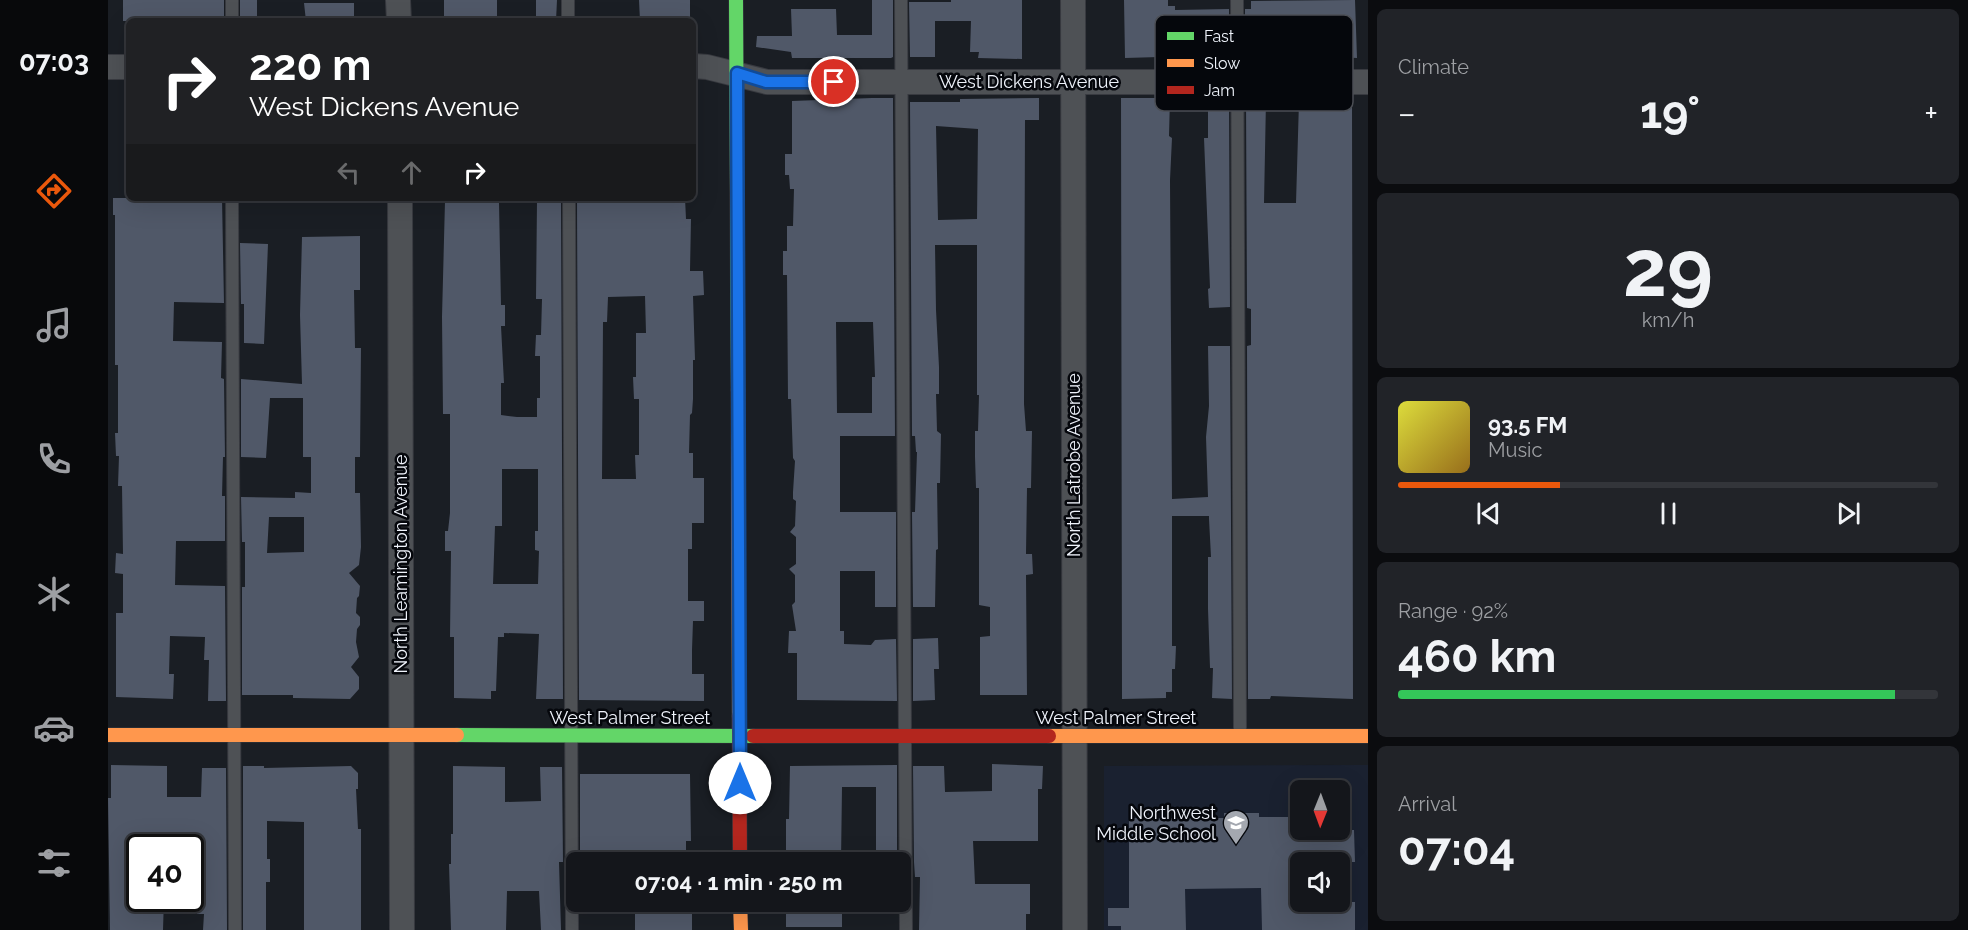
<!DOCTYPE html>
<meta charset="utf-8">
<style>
:root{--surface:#14161b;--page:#212328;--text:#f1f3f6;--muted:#9d9fa3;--line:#33353a;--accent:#ea580c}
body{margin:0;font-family:Raleway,sans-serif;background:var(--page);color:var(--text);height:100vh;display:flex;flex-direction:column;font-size:22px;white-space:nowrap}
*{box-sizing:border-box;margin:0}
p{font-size:20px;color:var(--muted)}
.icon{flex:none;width:33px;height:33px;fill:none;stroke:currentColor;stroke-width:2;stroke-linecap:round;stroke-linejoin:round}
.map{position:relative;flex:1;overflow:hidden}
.side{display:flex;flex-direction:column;gap:9px;padding:9px;background:#0b0c0f;width:600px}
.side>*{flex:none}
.top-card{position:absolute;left:18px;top:18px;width:570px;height:183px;border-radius:9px;box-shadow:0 6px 24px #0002,0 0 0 2px var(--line);background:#202124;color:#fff;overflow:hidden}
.needle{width:39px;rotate:181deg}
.fabs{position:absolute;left:1182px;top:780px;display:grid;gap:12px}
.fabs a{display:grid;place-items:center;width:60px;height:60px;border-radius:9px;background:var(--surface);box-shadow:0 6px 24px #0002,0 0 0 2px var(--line);font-size:30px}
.speed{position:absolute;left:18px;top:834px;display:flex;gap:12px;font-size:30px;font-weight:700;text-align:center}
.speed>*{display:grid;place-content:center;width:78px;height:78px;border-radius:50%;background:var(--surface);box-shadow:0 6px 24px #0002,0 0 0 2px var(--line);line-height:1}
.speed .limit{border:3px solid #111;border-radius:9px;background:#fff;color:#111}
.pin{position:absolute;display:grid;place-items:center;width:51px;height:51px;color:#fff;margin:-26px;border:3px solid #fff;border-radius:50%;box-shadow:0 2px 6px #0007}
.me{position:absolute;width:66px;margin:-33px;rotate:0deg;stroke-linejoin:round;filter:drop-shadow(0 0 4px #0008)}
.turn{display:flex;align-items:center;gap:21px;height:126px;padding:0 24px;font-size:27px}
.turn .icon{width:78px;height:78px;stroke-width:2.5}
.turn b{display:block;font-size:42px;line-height:51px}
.lanes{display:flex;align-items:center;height:57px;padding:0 24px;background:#0003;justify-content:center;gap:30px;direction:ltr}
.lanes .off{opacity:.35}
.big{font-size:45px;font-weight:700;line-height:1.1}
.side .card{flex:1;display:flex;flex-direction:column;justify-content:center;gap:9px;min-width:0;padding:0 21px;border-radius:9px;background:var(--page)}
.side .dial{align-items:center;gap:0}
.dial b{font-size:78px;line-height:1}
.song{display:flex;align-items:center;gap:18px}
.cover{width:72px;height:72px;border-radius:9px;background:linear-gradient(135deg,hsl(60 70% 55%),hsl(40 70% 35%))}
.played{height:6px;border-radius:3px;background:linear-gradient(90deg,var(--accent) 30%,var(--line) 30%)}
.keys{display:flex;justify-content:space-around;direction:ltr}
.heat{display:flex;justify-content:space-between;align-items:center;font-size:33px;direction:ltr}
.charge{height:9px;border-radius:4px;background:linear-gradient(90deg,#34c759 92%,var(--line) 0)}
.trip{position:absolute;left:458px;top:852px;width:345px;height:60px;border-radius:9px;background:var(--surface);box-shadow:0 6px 24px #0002,0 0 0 2px var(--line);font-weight:700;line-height:60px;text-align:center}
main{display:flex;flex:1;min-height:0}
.tab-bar{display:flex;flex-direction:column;width:108px;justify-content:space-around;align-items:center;background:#08090b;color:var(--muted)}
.tab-bar .icon{width:42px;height:42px}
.tab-bar .selected{color:var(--accent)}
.tab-bar b{font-size:27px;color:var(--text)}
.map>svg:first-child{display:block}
.built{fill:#1a2130;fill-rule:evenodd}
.building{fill:#505868;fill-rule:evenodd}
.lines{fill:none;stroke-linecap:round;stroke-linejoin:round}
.lane-casing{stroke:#383a40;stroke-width:14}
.street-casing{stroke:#383a40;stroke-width:26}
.fast-casing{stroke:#383a40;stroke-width:15}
.slow-casing{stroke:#383a40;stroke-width:15}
.jam-casing{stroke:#383a40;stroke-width:15}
.lane{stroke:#4e5155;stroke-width:12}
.street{stroke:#4e5155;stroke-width:24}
.fast{stroke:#63d668;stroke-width:14}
.slow{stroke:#ff974d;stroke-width:14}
.jam{stroke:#b3261e;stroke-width:14}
.route-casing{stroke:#114b97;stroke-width:15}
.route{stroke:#1a73e8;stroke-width:10}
.labels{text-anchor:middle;stroke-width:5;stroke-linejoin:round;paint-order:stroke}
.street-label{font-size:18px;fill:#eff3fb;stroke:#05070c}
.poi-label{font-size:18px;fill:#eff3fb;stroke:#05070c;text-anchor:end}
.key{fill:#05070c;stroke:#4b4e54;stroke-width:1.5}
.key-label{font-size:16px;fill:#eff3fb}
</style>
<main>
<nav class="tab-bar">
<b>07:03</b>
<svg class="icon selected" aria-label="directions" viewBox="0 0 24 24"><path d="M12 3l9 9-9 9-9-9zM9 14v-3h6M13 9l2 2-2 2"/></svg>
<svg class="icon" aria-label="music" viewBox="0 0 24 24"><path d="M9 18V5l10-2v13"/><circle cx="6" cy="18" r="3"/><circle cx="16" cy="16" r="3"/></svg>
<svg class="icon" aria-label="phone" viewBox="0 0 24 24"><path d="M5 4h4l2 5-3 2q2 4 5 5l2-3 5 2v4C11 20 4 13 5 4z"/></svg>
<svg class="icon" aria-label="climate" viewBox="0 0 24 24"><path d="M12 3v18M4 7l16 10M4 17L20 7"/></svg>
<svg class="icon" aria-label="car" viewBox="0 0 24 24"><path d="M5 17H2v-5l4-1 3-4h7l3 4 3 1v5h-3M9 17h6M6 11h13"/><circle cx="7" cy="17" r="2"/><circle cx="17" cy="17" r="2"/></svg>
<svg class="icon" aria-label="filters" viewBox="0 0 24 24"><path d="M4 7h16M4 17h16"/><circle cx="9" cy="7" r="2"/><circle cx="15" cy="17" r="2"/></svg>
</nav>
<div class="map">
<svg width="1260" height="930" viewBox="0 0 1260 930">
<rect width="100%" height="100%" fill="#1a1e24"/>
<path class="built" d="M1260,765V930H996V766ZM1192,790H1232V830H1192ZM1192,862H1232V902H1192Z"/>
<path class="building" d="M15,0H116V21H15Z
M132,0H149V21H132Z
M336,0H389V21H336Z
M428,0H449L448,21H428Z
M531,0H582V21H532Z
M764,0H785V57L783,58H684L683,52L648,47L649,36H684L683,9H728L729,35H764Z
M843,0H914V59L870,58L871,52H862L863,21H827V57H802L801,2H843Z
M1016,0H1060V6H1067V10L1121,9V55L1017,58Z
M1247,0L1249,58L1195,55V21H1160V57H1140V55H1137V9H1143V1Z
M196,3H246V21H198Z
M764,98H785V102L787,436H732V512H788V607H767V571H732V631H736V644L763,645L767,640L788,639L789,701L689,700V653H680L681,631H688L684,605L687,602V575L681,569L688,564V537L682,532L687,526L688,501L685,499V492L687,461L685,458L683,399H680L679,275H675V251H679V226H685L686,189H682L681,175H677V154H684V101ZM728,322H765L767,377H764V413H729Z
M931,98V120H917L916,404L918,431H924L923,488H919L918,554H924L925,574L918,575L919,695H872V637L882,636V607L871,605V488H868L867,457V431H870L871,395H869V245H827L828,310L831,367V394H828L829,431L833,434L832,483H829L830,549L828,550L827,607H805L804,512H807L809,452H808L807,436H804L802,102H852V99ZM828,126L870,129L869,219L830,220Z
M1013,98H1062L1061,136L1064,138L1062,180L1064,499L1100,497L1098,437L1101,406L1100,346H1122L1124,699L1104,698L1105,668H1102L1100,609V557H1103L1101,519V516H1064V646H1068L1067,669H1064V692H1058V698L1014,699Z
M1139,99L1158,100L1156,203H1188L1191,101L1244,99L1245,699L1163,696L1162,699H1140L1139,346L1143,345V309L1139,308L1138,100Z
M1100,100H1121L1122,307L1101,308L1100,289L1102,288L1096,138H1100Z
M5,198H114L116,303L66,302L65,341L114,342L113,378L116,379L117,457H115L114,496H117V541H68L67,585L117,586L118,701H100L101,660H96L97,637L62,636L61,674H66L65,699L8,697V613H15V574L7,573L8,553L15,554L14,486H10L11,456H8L7,433H10V365H7V215H5Z
M471,198H577L578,219H583L582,271H595L596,295L585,296L587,360H585V399L584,413L582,415L581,453H585V478H596V523H584V549H580V601H596V621H585L584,650V674H596V701L471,700L469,201H471ZM537,296L538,333H528V377H525L526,399H531V455H527L528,479H494L495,322H499L500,297Z
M385,200V203H391L393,305H397V326H393L396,383H393V415L409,417H429V398H432V356H427L428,335H433L434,299H428L429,201H453L455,699H428L431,634L396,633V637H390L388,691H383V699L346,698V637H342L343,551H337V531H340L342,513V414H335L334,317L337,201ZM394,469H430V531H427V550L431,551L430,584H385L387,526H394Z
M252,236V290H246L247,348H253L252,457H247V493H252L253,547L251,565L241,573L252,586L251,596L249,598L248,613L252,617V625L249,629L248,642L251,657L243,667L251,677V689L242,699L185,698V695H134V587H137V542H134L133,497L187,498V492L203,493V457H195V398H162L158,458L133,457V379L194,384L192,315L194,237ZM161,517H196V552L159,553Z
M132,243L160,244L156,344L136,343V304H133Z
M830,638L831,669H826L827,700L805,701V639Z
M884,764L935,766L934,789H930V841H865L867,884H922V914H918V930H811L812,877H807L806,862L805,766H836L837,792L884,791Z
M3,765L59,766V797H93L94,768H118L119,930H95L96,914H89V891H97L96,849L93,848H32V898H56L55,930H2L0,798H3Z
M789,765V862H768V787H734L733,862H678V819H681L682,766Z
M135,766H156V768L243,766L250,773V789H248L250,829H253V930H196V822L159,821V859H162V882H158V930H135Z
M345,766L397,767V802L433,801L432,767H454L455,862H451L453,930H433L431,891H399L398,930H343L341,864H343V834H345Z
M472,774H582L583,841H578V862H472Z
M1116,813H1151V817H1192V830H1246L1247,862H1192V902H1247V930H1154L1153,888L1077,889L1078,930H1013V926H1000V908H1021V818H1116Z
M527,902H584V930H527Z
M678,906H734V927H678Z"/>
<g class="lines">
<defs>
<path id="lane" d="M460,0V21
M793,0L798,930
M1129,0L1132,734
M124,21V0
M124,198L127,930
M461,198L464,930"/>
<path id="street" d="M290,0L291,21
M965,0L967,930
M585,66L599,67L659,82H1260
M0,67H21
M292,198L294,930"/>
<path id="fast" d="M628,0L630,390
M349,735L645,736"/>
<path id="slow" d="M630,390L631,716
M0,735H349
M941,736H1260
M632,902L633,930"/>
<path id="jam" d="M631,716L632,862
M645,736H941"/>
</defs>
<use href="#lane" class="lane-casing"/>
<use href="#street" class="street-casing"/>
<use href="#fast" class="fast-casing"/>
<use href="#slow" class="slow-casing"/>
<use href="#jam" class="jam-casing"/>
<use href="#lane" class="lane"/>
<use href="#street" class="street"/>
<use href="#fast" class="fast"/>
<use href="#slow" class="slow"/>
<use href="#jam" class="jam"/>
</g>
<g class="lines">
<defs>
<path id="route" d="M632,783L629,73L658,82H726"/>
</defs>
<use href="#route" class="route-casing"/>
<use href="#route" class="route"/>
</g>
<defs>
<symbol id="school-pin" viewBox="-11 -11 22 30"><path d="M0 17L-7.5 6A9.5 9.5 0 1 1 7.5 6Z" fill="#a4a8b0" stroke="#05070c"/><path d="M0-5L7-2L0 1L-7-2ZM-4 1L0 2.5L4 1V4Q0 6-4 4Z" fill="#fff"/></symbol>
</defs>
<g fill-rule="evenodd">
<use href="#school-pin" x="1113" y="808" width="30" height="40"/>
</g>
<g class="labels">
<g class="street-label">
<text x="921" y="88">West Dickens Avenue</text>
<text transform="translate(966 465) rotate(-90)" y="6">North Latrobe Avenue</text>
<text transform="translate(293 564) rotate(-90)" y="6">North Leamington Avenue</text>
<text x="522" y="724">West Palmer Street</text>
<text x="1008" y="724">West Palmer Street</text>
</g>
<g class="poi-label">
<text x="1108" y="819">Northwest<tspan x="1108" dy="21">Middle School</tspan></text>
</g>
</g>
<rect x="1047" y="15" width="198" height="96" rx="9" class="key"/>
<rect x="1059" y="32" width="27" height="8" fill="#63d668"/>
<rect x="1059" y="59" width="27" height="8" fill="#ff974d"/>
<rect x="1059" y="86" width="27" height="8" fill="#b3261e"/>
<g class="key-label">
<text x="1096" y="42">Fast</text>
<text x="1096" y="69">Slow</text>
<text x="1096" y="96">Jam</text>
</g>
</svg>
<div class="fabs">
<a><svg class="needle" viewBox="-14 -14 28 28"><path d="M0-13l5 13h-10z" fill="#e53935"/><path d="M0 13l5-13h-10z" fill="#9d9fa3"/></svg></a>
<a><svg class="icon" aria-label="sound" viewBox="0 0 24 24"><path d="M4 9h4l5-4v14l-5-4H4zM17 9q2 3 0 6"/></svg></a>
</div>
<div class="speed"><div class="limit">40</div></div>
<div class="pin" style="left:726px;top:82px;background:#d93025"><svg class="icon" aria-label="arrive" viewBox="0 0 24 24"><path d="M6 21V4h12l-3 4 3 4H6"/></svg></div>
<svg class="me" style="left:632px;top:783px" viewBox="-20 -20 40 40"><circle r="19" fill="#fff"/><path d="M0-13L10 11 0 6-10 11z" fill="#1a73e8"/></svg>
<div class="trip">07:04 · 1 min · 250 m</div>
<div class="top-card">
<div class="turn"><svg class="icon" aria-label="right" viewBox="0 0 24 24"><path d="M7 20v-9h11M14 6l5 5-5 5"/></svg><div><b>220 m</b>West Dickens Avenue</div></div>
<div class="lanes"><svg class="icon off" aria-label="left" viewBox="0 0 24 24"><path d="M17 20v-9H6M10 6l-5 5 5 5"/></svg><svg class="icon off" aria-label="ahead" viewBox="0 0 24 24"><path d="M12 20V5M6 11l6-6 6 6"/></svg><svg class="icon" aria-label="right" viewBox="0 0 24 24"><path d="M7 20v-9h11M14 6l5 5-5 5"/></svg></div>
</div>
</div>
<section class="side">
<div class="card"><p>Climate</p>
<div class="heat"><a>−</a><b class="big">19°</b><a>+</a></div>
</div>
<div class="card dial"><b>29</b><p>km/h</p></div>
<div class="card">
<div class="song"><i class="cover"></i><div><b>93.5 FM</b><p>Music</p></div></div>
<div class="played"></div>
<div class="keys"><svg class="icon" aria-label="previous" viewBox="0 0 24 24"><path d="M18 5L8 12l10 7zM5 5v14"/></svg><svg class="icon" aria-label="pause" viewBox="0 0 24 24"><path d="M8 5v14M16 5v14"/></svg><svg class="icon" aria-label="next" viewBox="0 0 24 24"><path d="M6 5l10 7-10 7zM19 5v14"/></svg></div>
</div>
<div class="card"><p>Range · 92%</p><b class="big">460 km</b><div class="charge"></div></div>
<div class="card"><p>Arrival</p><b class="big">07:04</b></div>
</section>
</main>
